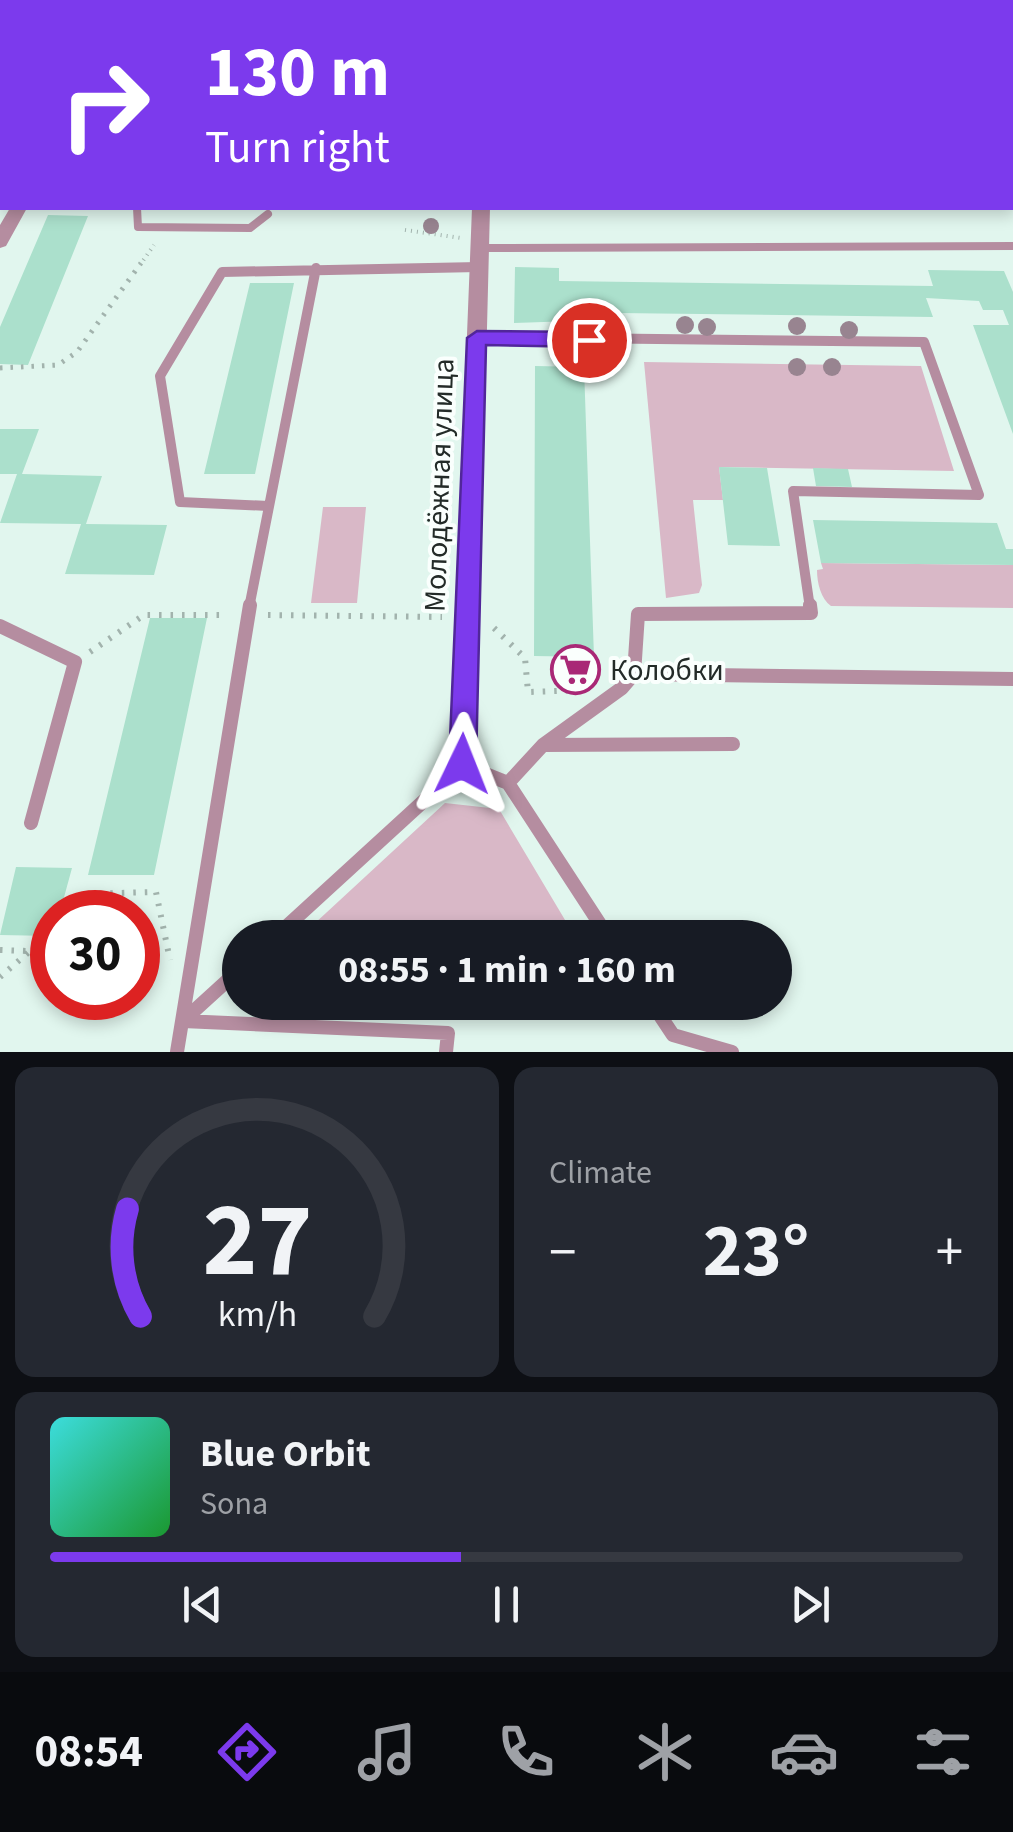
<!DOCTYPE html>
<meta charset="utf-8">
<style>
:root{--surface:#171b24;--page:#242831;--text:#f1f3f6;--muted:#9ea1a6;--line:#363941;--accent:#7c3aed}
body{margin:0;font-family:"Source Sans 3",sans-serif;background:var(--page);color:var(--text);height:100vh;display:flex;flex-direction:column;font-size:38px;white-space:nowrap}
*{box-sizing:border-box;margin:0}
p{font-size:32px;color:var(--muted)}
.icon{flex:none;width:55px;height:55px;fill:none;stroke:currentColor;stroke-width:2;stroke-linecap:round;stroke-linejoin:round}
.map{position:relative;height:1052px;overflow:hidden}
.sheet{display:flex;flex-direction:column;gap:15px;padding:15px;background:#0d0f14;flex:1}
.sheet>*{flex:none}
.hud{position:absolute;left:0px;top:0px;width:1015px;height:210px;box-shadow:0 5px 15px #0003;background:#7c3aed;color:#fff;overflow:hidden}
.speed{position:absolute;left:30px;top:890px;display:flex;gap:20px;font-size:50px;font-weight:700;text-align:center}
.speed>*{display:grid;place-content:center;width:130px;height:130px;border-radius:50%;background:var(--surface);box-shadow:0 5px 15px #0003;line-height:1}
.speed .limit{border:15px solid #d22;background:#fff;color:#111}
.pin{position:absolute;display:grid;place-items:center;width:85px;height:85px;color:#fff;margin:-42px;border:5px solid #fff;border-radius:50%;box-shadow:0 2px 10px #0007}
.me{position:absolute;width:110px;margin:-55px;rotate:2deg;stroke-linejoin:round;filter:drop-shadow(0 0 8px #0008)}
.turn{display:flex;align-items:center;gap:35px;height:210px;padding:0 40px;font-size:45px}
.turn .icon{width:130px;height:130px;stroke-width:2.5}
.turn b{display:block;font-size:70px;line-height:85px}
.big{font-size:75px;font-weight:700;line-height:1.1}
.sheet .widget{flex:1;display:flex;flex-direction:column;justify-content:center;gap:15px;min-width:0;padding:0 35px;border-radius:20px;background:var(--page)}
.sheet .dial{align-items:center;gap:0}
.dial svg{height:260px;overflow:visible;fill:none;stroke:var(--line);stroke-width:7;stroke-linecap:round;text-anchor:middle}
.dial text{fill:var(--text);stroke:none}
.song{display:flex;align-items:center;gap:30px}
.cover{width:120px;height:120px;border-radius:15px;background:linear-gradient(135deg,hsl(180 70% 55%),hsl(130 70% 35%))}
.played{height:10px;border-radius:5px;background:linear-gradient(90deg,var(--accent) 45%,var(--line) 45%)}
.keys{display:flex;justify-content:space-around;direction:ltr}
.heat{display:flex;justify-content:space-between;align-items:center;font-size:55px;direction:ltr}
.sheet .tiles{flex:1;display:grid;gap:15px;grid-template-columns:1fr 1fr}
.widget:last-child{grid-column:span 2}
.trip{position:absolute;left:222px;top:920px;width:570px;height:100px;border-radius:50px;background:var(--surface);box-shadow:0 5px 15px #0003;font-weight:700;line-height:100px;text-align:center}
.tabs{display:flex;height:160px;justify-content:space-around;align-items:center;background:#090b0e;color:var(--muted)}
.tabs .icon{width:70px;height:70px}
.tabs .selected{color:var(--accent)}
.tabs b{font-size:45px;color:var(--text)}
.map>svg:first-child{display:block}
.green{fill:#d9b8c7}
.building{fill:#abe0cc}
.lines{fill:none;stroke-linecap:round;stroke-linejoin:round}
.path-far2{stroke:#a2b3ad;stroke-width:4;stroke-dasharray:1 5;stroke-linecap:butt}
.path-far1{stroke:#a2b3ad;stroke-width:5;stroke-dasharray:2.5 8;stroke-linecap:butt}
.path{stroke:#a2b3ad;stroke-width:6;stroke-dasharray:2.5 9;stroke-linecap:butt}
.service-far2{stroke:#b58da0;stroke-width:8}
.service-far1{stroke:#b58da0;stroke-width:10}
.service{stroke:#b58da0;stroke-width:14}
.minor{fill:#b58da0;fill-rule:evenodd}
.tree{fill:#988490}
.route{fill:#7c3aed;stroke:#51269a;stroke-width:2.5}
.labels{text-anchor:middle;stroke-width:8;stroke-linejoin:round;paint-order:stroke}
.street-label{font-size:30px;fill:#232b28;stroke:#fafffd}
.poi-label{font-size:30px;fill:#232b28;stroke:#fafffd;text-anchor:start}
</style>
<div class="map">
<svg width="1013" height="1052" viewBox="0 0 1013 1052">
<rect width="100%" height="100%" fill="#e1f6ee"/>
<path class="green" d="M644,362L921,366L954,471L719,467L723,500H693L702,585L699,593L666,598Z
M323,507H366L357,603H311Z
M821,563L1013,565V608L831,606C821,599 817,583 817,570L823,569Z
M445,803L499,809L568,925V937H300Z"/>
<path class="building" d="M48,215L88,216L28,365L0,364V327Z
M515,267L559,268V281L933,286L928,270L1004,271L1013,292V434L973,325H1009L1003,310H983L979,301L926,298L933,317L617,313L573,315V321L514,323Z
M250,283H294L255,474H204Z
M535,366L584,367L594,657L534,656Z
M0,429H39L22,474L102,476L86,524L167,525L154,575L65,574L81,524L0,523L17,474H0Z
M719,467L767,468L780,546L728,545Z
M813,468L848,469L852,487L816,486Z
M813,520L997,523L1006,549H1013V565L821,563Z
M150,618H207L154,875H88Z
M16,867L72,868L60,912H52V936L0,935Z"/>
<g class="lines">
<path class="path-far2" d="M405,230L461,238
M140,265L154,245"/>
<path class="path-far1" d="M0,368L58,365L77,352L141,263"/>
<path class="path" d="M268,615L442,617
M494,628L525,658L528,692L584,690
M90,652L144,615H227
M78,912L83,894L156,892L170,960
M0,950L27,951
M0,977L30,951H52"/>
<path class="service-far2" d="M137,208L138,227L250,228L268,214
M480,248L1013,246"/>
<path class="service-far1" d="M477,337L924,342L979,495L793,491L810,608
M268,506L180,502L160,376L222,272L479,267
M249,608L316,268"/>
<path class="service" d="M0,626L75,662L31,823
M634,674L638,614L811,613L810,605
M543,745L733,744
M508,783L609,938
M274,938L463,765L508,783L543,745L622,688L634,674L1013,679
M651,1002L673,1035L732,1052
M184,1020L240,969
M183,1021L448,1033L446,1052
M177,1052L250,605"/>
<path class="minor" d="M480,0H494V2H480Z
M0,106H2V116H0Z
M10,208H27L6,246L0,248V225Z
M472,208H490L476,765L472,774L463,778L454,774L450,765Z"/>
</g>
<g class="tree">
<circle cx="431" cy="226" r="8"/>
<circle cx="685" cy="325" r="9"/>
<circle cx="797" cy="326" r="9"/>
<circle cx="707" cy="327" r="9"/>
<circle cx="849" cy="330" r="9"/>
<circle cx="797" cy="367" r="9"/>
<circle cx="832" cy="367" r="9"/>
</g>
<path class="route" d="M477,331L589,332L599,340L589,347L486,345L476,764L472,774L462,777L453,774L449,764L467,338Z"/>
<defs>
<symbol id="supermarket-ring" viewBox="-11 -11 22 22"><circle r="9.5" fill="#fafffd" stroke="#a92876" stroke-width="1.5"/><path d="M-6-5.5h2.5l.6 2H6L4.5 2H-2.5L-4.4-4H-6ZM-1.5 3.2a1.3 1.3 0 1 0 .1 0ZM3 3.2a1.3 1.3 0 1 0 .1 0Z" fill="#a92876"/></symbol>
</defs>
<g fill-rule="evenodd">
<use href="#supermarket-ring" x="548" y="642" width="55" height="55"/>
</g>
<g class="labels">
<g class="street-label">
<text transform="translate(439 485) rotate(-88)" y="10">Молодёжная улица</text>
</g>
<g class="poi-label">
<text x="610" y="680">Колобки</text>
</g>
</g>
</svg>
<div class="speed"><div class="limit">30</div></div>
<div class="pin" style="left:589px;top:340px;background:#d93025"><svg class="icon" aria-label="arrive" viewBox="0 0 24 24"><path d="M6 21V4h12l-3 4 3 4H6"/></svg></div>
<svg class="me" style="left:462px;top:764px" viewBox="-20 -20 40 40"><path d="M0-17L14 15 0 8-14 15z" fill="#7c3aed" stroke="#fff" stroke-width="4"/></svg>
<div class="trip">08:55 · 1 min · 160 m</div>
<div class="hud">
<div class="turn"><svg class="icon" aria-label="right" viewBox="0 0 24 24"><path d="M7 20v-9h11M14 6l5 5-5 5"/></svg><div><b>130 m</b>Turn right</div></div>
</div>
</div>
<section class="sheet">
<div class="tiles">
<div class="widget dial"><svg viewBox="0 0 100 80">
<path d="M14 69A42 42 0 1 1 86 69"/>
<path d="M14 69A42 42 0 0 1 10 36" stroke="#7c3aed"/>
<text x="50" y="56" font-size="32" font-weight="700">27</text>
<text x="50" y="72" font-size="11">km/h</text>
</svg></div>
<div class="widget"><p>Climate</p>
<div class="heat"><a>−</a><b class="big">23°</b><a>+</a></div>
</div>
<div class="widget">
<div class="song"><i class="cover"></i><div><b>Blue Orbit</b><p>Sona</p></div></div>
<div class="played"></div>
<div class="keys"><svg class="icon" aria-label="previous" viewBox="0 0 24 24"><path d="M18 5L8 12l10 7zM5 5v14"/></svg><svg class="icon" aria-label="pause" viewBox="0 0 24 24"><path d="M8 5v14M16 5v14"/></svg><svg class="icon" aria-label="next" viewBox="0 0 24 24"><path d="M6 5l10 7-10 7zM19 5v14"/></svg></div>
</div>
</div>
</section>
<nav class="tabs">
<b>08:54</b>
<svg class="icon selected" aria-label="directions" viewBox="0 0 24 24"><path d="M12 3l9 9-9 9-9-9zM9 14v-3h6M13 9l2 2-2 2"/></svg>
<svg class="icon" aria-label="music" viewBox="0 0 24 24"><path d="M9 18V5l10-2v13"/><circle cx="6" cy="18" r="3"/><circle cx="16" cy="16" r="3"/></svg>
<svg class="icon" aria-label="phone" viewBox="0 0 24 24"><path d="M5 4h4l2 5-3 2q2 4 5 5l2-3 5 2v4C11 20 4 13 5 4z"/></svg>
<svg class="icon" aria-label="climate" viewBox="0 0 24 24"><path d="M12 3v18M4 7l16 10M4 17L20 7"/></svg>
<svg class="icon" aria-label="car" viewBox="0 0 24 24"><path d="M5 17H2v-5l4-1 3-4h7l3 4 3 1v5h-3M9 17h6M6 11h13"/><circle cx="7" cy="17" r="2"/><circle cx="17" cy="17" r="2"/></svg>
<svg class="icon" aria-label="filters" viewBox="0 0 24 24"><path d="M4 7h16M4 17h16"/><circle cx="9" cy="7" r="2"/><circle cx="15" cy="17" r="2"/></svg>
</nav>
